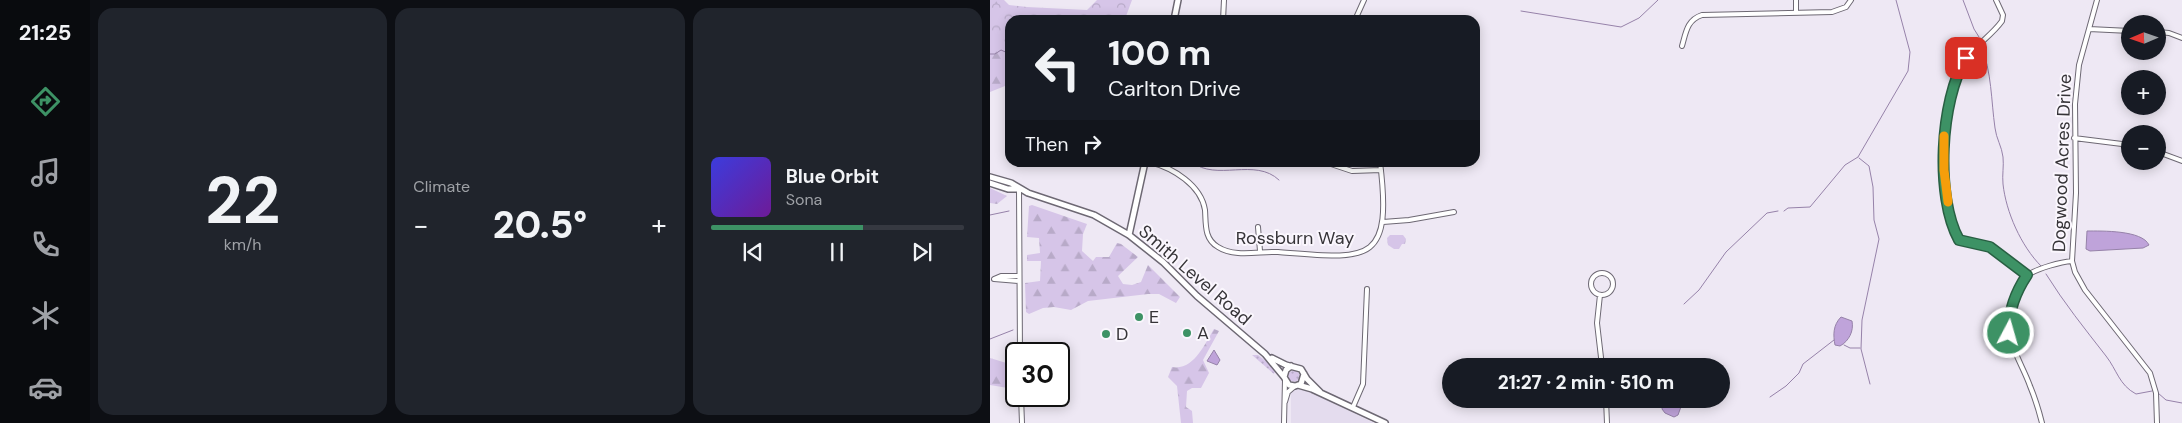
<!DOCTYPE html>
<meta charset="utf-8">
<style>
:root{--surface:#171b24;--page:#20242c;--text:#f1f3f6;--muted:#9ea1a6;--line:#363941;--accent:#3d9265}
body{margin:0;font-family:"DM Sans",sans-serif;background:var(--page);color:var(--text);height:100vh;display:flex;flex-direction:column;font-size:19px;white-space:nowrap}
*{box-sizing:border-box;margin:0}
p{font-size:16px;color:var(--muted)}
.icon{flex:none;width:28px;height:28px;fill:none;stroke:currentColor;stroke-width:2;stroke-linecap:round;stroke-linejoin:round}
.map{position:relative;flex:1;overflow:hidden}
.panel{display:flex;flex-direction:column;gap:8px;padding:8px;background:#0d0f14;width:900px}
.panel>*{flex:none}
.hud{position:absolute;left:15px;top:15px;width:475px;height:152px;border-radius:15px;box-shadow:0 2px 12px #0003;background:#171b24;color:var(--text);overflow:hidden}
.needle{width:32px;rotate:268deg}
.fabs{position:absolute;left:1131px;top:15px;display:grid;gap:10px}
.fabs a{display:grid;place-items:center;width:45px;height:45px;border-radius:50%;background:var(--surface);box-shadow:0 2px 12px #0003;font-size:25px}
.speed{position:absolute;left:15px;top:342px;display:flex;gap:10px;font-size:25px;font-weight:700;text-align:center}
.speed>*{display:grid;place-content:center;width:65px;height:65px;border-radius:50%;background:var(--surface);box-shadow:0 2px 12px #0003;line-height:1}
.speed .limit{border:2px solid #111;border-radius:8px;background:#fff;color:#111}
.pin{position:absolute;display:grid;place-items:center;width:42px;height:42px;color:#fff;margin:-21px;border-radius:10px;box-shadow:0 2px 8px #0006}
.me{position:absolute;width:55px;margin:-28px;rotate:6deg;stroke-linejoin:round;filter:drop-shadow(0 0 4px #0008)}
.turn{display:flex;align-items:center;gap:18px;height:105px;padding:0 20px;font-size:22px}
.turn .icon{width:65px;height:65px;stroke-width:2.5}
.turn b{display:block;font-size:35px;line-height:42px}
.then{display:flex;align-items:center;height:48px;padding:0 20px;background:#0003;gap:10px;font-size:19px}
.big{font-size:38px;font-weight:800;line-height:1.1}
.panel .card{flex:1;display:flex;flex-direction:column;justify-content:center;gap:8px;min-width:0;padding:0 18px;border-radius:15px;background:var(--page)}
.panel .dial{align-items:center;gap:0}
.dial b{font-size:65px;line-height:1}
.song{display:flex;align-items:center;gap:15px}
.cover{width:60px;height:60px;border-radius:8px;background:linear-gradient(135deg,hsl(240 70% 55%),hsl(280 70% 35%))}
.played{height:5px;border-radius:2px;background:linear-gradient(90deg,var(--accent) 60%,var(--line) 60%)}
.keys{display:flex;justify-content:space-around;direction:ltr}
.heat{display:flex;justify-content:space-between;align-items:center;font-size:28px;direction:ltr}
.panel .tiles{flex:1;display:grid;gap:8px;grid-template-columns:repeat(3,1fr)}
.trip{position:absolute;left:452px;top:358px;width:288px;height:50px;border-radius:25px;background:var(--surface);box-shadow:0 2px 12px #0003;font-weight:800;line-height:50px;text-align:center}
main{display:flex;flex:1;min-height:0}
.tab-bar{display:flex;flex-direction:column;width:90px;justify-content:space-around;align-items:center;background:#090b0e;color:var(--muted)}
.tab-bar .icon{width:35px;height:35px}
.tab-bar .on{color:var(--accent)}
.tab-bar b{font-size:22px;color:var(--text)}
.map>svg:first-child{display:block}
.built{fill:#e4dcee}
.grass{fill:url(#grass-dots)}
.forest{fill:url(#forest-firs)}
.park{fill:url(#park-crowns)}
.water{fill:#bfa3da;stroke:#9682a9}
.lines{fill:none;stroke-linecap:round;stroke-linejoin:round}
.stream{stroke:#9682a9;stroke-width:1}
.street-casing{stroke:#6d6873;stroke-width:6}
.secondary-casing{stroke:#6d6873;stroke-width:8}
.street{stroke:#fff;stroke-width:4}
.secondary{stroke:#fff;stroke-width:5}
.route-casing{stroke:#285f42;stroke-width:12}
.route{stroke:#3d9265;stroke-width:9}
.slow{stroke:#f59e0b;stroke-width:9}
.poi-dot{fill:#3d9265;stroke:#faf6fd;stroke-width:2}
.labels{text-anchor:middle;stroke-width:4;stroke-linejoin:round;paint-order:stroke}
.street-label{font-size:18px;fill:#363438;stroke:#faf6fd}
.poi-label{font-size:18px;fill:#363438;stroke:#faf6fd;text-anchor:start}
</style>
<main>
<nav class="tab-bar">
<b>21:25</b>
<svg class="icon on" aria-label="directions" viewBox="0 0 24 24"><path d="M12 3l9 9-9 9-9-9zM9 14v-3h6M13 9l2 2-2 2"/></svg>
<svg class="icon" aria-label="music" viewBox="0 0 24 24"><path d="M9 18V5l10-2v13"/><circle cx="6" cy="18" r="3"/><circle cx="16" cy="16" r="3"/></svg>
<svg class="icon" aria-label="phone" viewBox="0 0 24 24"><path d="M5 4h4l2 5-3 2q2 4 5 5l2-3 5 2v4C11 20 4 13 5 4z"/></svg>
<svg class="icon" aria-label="climate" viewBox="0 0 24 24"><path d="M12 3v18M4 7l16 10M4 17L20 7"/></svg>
<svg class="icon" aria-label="car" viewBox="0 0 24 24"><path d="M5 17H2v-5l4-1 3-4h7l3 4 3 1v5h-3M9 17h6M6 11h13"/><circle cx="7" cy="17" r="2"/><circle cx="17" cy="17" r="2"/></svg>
</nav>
<section class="panel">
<div class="tiles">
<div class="card dial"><b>22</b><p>km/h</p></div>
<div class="card"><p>Climate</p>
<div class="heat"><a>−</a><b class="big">20.5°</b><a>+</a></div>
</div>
<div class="card">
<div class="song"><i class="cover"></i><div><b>Blue Orbit</b><p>Sona</p></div></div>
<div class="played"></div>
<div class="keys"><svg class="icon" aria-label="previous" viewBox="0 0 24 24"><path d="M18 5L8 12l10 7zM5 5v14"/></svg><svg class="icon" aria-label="pause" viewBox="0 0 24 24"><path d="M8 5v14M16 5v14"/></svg><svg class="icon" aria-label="next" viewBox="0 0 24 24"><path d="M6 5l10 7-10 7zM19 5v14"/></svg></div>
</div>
</div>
</section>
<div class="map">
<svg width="1192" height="423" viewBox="0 0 1192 423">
<defs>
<pattern id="grass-dots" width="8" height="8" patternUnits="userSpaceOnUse" patternTransform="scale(1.25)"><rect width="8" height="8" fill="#d6c5e8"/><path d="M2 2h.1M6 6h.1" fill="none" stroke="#b8aac8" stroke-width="1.8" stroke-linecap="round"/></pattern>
<pattern id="forest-firs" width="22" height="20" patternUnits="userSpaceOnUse" patternTransform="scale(1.25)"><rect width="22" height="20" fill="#d6c5e8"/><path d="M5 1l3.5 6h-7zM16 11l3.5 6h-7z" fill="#b8aac8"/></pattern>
<pattern id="park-crowns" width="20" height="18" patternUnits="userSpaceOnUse" patternTransform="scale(1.25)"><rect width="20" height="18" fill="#d6c5e8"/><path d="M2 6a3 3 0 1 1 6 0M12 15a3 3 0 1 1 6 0" fill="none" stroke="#b8aac8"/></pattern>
</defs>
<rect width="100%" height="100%" fill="#eee8f4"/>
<path class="built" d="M308,386L384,423H301V390Z"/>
<path class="grass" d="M262,355H268L286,369L284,374Z
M298.5 376a5.5 5.5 0 1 1 11 0a5.5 5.5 0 1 1-11 0Z"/>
<path class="forest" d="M0,0H14L22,8L176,19L20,20V84L0,92Z
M0,188L2,189L17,196L7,204L0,203Z
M42,205L97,224L93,234L92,251L103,261L106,257H119L127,243L131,244L148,257L128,276L133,284L142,285L151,282L158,265L190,297L186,303L169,294H158L98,301L81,310L64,307L53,308L39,314L36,312L35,283L50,281L51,261H37V255L50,253L49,238L37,237L39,206Z
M224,329L229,331L213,360L219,373L211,388H202L197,391L196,407L202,411L203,423H191L187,386L178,377L182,367C204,371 215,343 224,329Z
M0,358L23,365L25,394L18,388L0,385Z"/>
<path class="park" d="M107,0H142L135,19L178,17V20H20V45H0V3L37,7L97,10Z
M400,235H413L416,239L415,244H412L409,249H404L398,245L397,238Z"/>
<path class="water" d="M1097,231C1112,231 1152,230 1159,245L1153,248L1100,251L1096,249Z
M851,317L862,321C864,331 859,341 850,346L845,345C843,335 843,325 851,317Z
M224,350L230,360L227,365L217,361Z
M689,399L693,401L688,415L684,417L675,413L672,409L673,402Z"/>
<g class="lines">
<path class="stream" d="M973,0L984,29L989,37
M531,11L631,27L649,18L668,0
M98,19L99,20
M991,45C1002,73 1001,100 1005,128C1006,138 1012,147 1013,157C1014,166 1012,175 1013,184C1016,212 1031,246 1051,266
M0,54H5L11,50L20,54
M869,158L879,166L883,187L884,220L889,239L872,320L871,349L880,384
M202,162C226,182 265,157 289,180
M794,211L798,208L820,207L855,165L868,157L918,71L920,52L906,0
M0,215L19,211
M1056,274C1074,303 1095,329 1116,356C1127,370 1129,385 1146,394L1162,391
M694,304L709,290L736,252L777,213L788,211
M0,339L23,330
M854,345L860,348H870
M1168,393L1176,400L1192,403
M780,397L796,386L809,373L813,364L844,340"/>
<defs>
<path id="street" d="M806,0V13
M1006,0L1013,15L1012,21C1000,38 981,47 971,67C950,108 946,199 969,240L1000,247L1037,275
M1107,0L1089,65L1085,104L1086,193L1082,261L1085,272L1095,290L1160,373L1166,393L1167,423
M233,20L234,0
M365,20L374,0
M1099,29L1140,31
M1168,32L1179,33L1192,38
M692,46C696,32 697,20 712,15L842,12L856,7L861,0
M1084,138L1140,145
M1168,152L1192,161
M160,162C183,168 211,185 215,210C216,224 214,239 228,247C245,258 270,251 288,252C378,259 403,266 390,162
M335,162L362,171L391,170
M29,189L30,354
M393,222L419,220L464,212
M268,227L270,251
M601 284a11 11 0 1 1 22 0a11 11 0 1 1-22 0Z
M29,281L4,279L11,276H29
M610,295L607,323L612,366
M31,396L32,423
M616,399L617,423
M295,402L298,392L305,386
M363,407L373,384L377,289
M294,423L295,380
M1052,423C1049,411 1045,398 1040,386C1034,369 1024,354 1020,336C1016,321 1025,284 1038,275C1048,268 1071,262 1082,261"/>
<path id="secondary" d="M184,20L188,0
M0,177L21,183L38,193L104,215L139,235L173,262L207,296L275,354L294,377
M0,183L18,189H28
M139,235L155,162
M282,358L296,365L311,369L317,379L330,392
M301,366L296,370L294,377L299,385L305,386L311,384L314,374
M308,385L322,389L395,423"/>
</defs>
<use href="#street" class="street-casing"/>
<use href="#secondary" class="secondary-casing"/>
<use href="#street" class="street"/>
<use href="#secondary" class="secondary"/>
</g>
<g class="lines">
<defs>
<path id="route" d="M976,58C950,100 945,197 969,240L1000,247L1037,275C1025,293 1018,311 1019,333"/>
</defs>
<use href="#route" class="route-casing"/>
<use href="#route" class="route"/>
<path class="slow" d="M954,136V170L958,202"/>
</g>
<g class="poi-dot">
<circle cx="149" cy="317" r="5"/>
<circle cx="197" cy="333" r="5"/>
<circle cx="116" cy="334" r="5"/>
</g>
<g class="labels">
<g class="street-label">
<text transform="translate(1072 163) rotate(-88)" y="6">Dogwood Acres Drive</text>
<text x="305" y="244">Rossburn Way</text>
<text transform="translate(205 275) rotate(41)" y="6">Smith Level Road</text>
</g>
<g class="poi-label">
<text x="159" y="323">E</text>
<text x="207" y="339">A</text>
<text x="126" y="340">D</text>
</g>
</g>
</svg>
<div class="fabs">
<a><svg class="needle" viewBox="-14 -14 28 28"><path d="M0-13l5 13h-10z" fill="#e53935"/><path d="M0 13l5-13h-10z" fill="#9ea1a6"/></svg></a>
<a>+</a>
<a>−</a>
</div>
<div class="speed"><div class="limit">30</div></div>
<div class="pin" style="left:976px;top:58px;background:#d93025"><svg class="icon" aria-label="arrive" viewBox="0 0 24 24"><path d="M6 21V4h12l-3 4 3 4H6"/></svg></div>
<svg class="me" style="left:1019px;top:333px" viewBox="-20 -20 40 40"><circle r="17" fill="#3d9265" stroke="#fff" stroke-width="3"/><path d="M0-11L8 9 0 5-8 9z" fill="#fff"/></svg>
<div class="trip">21:27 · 2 min · 510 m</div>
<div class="hud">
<div class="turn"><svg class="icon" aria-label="left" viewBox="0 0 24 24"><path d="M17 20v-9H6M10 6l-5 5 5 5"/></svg><div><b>100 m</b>Carlton Drive</div></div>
<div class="then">Then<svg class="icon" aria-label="right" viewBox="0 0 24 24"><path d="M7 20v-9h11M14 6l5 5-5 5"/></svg></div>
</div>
</div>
</main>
